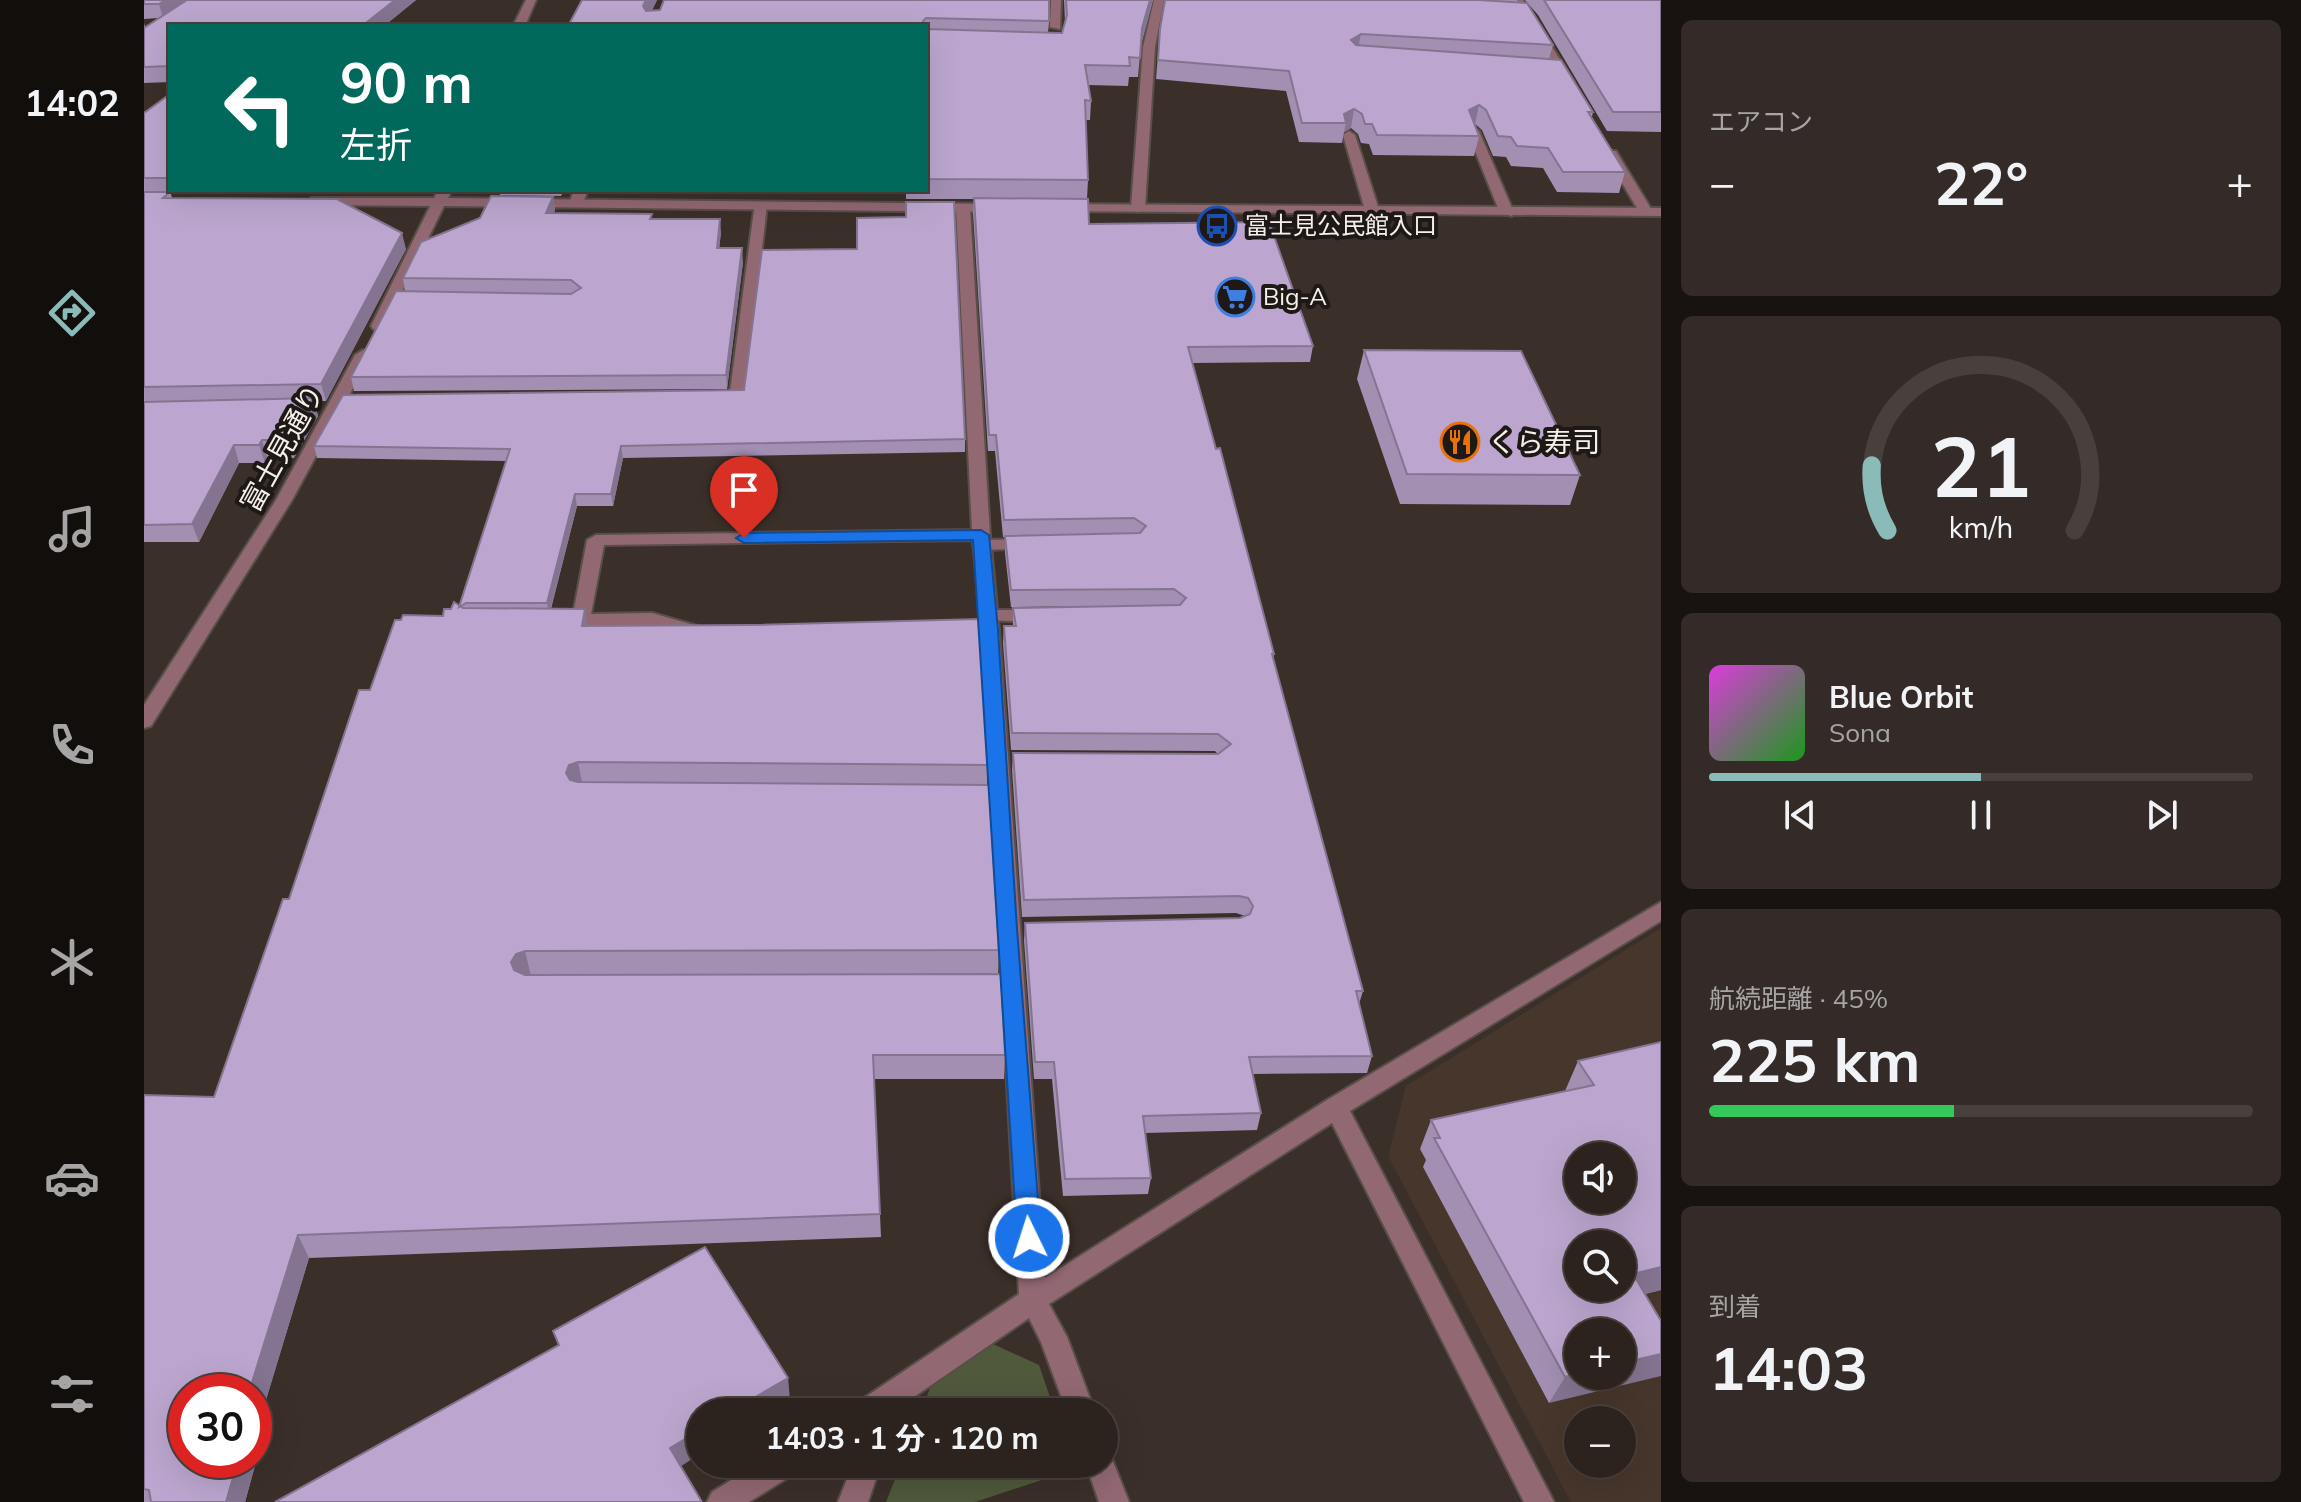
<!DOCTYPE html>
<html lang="ja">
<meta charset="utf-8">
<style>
:root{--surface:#2c231f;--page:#342b28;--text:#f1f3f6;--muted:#a6a4a4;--line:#48403d;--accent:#8bbbb9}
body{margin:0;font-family:Mulish,"Noto Sans JP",sans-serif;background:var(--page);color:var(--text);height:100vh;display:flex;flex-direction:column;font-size:30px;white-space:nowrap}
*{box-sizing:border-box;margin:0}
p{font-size:26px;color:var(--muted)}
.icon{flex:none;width:44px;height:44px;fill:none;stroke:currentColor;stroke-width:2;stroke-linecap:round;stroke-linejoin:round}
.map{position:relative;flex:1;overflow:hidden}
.drawer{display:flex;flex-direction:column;gap:20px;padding:20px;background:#181311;width:640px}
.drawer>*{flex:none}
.hud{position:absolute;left:24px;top:24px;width:760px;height:168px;border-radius:0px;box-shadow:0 8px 32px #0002,0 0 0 2px var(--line);background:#00695c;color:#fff;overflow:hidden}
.fabs{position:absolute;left:1420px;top:1142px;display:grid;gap:16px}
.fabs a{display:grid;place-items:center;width:72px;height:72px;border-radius:50%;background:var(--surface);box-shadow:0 8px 32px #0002,0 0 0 2px var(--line);font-size:40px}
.speed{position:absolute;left:24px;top:1374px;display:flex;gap:16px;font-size:40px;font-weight:700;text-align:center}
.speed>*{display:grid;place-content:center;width:104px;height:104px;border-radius:50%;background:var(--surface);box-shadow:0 8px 32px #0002,0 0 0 2px var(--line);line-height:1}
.speed .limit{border:12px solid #d22;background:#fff;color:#111}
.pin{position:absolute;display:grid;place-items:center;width:68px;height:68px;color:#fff;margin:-82px -34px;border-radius:50% 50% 50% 0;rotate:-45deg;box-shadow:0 0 8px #0007}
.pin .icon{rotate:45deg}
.me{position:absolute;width:88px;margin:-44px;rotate:356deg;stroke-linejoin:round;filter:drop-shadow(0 0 6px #0008)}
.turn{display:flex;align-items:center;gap:28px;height:168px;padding:0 40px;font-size:36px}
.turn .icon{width:104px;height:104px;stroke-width:2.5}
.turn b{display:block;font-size:56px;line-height:68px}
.big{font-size:60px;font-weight:700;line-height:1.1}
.drawer .tile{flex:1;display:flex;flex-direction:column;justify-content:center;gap:12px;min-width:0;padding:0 28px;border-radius:12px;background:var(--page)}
.drawer .dial{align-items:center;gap:0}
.dial svg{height:208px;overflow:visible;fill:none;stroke:var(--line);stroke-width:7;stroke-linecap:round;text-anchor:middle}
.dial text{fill:var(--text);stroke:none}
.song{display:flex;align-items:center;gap:24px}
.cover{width:96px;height:96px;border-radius:12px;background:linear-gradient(135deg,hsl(300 70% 55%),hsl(120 70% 35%))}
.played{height:8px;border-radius:4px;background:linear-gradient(90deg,var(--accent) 50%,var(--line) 50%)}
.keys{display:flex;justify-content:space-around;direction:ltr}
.heat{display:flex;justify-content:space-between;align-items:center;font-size:44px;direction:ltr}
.charge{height:12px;border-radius:6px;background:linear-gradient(90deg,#34c759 45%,var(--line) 0)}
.trip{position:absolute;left:542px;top:1398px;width:432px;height:80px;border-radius:40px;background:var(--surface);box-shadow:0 8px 32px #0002,0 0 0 2px var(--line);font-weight:700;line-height:80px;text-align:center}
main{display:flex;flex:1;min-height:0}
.tabs{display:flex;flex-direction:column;width:144px;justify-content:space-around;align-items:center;background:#120e0c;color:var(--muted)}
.tabs .icon{width:56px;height:56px}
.tabs .current{color:var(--accent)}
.tabs b{font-size:36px;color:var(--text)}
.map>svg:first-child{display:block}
.built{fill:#47362b;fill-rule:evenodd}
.green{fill:#50593b}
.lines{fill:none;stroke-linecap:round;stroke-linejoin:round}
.service-casing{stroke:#594e48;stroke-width:4}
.minor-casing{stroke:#594e48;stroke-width:4}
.tertiary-casing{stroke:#594e48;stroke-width:4}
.service{fill:#926873;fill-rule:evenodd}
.minor{fill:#926873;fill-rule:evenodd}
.tertiary{fill:#926873;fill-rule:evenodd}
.wall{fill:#a28fb2}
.shaded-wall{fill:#847491}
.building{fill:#bca6cf;stroke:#847491;stroke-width:2;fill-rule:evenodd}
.route{fill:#1a73e8;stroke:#114b97;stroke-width:2}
.labels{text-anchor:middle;stroke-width:8;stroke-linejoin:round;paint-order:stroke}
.far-poi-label{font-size:24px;fill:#f6efea;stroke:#1e1916;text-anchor:start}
.poi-label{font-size:28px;fill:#f6efea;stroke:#1e1916;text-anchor:start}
.street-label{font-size:28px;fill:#f6efea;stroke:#1e1916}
</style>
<main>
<nav class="tabs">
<b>14:02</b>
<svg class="icon current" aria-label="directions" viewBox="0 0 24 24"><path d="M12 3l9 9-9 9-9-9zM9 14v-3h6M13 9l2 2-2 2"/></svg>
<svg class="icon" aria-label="music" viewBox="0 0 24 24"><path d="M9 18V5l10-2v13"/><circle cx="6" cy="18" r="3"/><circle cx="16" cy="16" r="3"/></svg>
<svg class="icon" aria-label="phone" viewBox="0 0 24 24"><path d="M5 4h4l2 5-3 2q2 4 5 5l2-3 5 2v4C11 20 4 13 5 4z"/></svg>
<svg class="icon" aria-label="climate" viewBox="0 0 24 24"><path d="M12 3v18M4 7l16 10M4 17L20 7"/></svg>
<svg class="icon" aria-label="car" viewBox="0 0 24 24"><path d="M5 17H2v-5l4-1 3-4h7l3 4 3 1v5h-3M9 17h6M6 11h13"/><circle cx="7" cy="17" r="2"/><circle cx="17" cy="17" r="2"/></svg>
<svg class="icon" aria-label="filters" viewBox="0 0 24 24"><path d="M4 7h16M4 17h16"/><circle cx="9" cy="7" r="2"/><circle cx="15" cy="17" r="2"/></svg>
</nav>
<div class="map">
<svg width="1517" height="1502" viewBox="0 0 1517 1502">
<rect width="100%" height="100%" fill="#3b2f29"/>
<path class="built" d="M1517,928V1502H1427L1244,1156L1262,1086ZM1434,1156H1478V1200H1434ZM1434,1244H1478V1288H1434ZM1434,1332H1478V1376H1434ZM1434,1420H1478V1464H1434Z"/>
<path class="green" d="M849,1344L895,1365L911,1412H777L788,1383Z
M757,1464H929L931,1469L831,1502H742Z"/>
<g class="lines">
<defs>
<path id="service" d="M907,0H917L916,29L906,27Z
M1329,127L1335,131L1370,213L1368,216L1356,213L1323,131Z
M1205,131L1211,135L1235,210L1233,213L1221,210L1199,135Z
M430,190H444L439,203L432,207L425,203Z
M886,539L895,544L892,548L838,550L829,545L838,540Z
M845,610H897L906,616L897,622L839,620L836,616L839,612Z"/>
<path id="minor" d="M1010,0H1020L1011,47L1001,208L994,212L987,208L999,47Z
M1369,0H1379L1430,82L1428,85H1420Z
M1462,151H1472L1509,212L1507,215H1497L1461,154Z
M167,198H296L303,202L296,206L172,205L167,204Z
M611,202L623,205L601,397C594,405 578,403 568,400V394L586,392Z
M819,204L826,208L846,535L855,630L901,1278L1183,1100L1517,902V921L1206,1111L1410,1502H1380L1188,1123L905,1304L923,1337L951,1412H923L897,1342L885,1318L748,1412H710L714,1402L875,1294L837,630L829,540L460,545L447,614L508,613L557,627L559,631L550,637L508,625L437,626L428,620L443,540L452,535L828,530L812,208Z
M960,1451L966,1454L985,1502H955L942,1464H960Z
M613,1464H654L650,1474L605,1502H563L568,1492Z
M709,1464H737L724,1502H694Z"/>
<path id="tertiary" d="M382,0H392L381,26H369Z
M294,190H308L304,198L855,204L862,208L855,212L300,206L241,326L234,330L229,329L227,326Z
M919,204L1517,208V216L914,211V205Z
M219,350L227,355L148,500L7,726L0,728V705L132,500L211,355Z"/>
</defs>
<use href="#service" class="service-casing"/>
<use href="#minor" class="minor-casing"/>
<use href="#tertiary" class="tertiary-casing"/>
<use href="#service" class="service"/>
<use href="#minor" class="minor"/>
<use href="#tertiary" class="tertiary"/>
</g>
<path class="wall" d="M0,0H272L240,26H26V82L0,83V23L1,27L15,18L0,19Z
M438,0H513L508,10L905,21L904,33H918L921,22L920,0H1009L997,45L994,77H985L984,86L944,85L947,101L946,120H942L944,180L943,199L945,224L1169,346L1166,362L1048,363L1130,654L1129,659L1219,991L1215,1004L1228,1056L1223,1073L1109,1074L1117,1113L1113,1130L1001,1133L1007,1178L1004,1194L919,1196L908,1079H890L880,941L881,923L1096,918L1101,916L1092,913L878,917L868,770L869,753L1074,754L1071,751L867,750L859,643L860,626H869V608L945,606L867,607L861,553V537H859L851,451H844L829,213L830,199H762V190H782V26H424Z
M1021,0H1373V2L1409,45L1405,59L1449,112L1448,117L1481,172L1475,193L1413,192L1399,168L1367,166L1362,157L1349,156L1338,130L1331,124L1335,136L1330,156L1229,155L1225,144L1217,143L1214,134L1207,128L1200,132L1198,143L1155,142L1142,91L1012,79L1016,29Z
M1381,0H1517V132L1463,131L1394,15Z
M26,94V190H53L48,194H27L28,198L262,249L182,401H170L174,416L150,458L123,457L121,463H95L55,542H0V113Z
M355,190H420L417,196L356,195Z
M409,197L411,210L410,213L508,219L577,232L575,248L599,262L583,389L210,391L207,377L261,292L259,278Z
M1220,350L1436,475L1426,505L1256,504L1213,379Z
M821,439V452L479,458L469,506H433L407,609L443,626L844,765L843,785L855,950L854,974L861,1055L860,1079H730L737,1237L165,1258L118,1413L123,1422L101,1502H0V1095L70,1097L226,690L257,620L299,616L307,609L315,606L362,461L173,458L170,446Z
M1517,1042V1290L1501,1294L1405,1403L1279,1167L1282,1160L1276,1149L1287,1120L1421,1091L1434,1061Z"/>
<path class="shaded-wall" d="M21,0H46L19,18L15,4Z
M251,0H272L240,26H218Z
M502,0H513L501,25L499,6Z
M1006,0H1009L996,46L998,28Z
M1217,34L1213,53L1207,40Z
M1335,105L1331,124L1325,110Z
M1210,109L1207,128L1200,132L1202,123L1200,114Z
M409,197L411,210L404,227L402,213Z
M576,219L577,232L574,262L573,248Z
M258,233L262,249L182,401L177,384Z
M598,248L599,262L583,389L582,375Z
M169,398L174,416L150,458L145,440Z
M118,440L123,457L121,463L115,445Z
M90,445L95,463L55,542L48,524Z
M477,446L479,458L469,506L467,494Z
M431,494L433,506L405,615L403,603Z
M441,609L445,634L438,626Z
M434,762L439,787L426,799L422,773L425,765Z
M381,951L387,976L373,987L367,962L372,954Z
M154,1235L165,1258L118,1413L123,1422L101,1502H82L94,1460H110V1392H105Z
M1517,1267V1290L1473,1301L1489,1274Z
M1517,1354V1376L1405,1403L1421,1377L1434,1373V1376H1478V1363Z
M644,1378L646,1400L626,1412H586Z
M556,1430V1454L531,1470L526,1448Z"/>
<path class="building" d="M0,0H21L15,4H0Z
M43,0H251L218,26H26V66L0,67V28Z
M438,0H502L499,6L502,11L516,10L520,0H905V21L782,18L779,21L780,26H424Z
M922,0H1006L998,28L996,58L985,57L986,66L941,65L947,101L941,100L944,180L782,179V29L918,33L923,15Z
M1021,0H1335L1383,3L1409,45L1217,34L1207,40L1212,45L1417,60L1449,112H1444L1481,172H1419L1404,148L1373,146L1367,137L1354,136L1342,110L1335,105L1325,110L1335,136L1233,135L1228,124H1221L1218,114L1210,109L1200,114L1202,123H1158L1145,71L1014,60L1016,29Z
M1400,0H1517V112H1469Z
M26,94V178H0V113Z
M0,192H26L19,198L193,199L258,233L177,384L0,387Z
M347,196L409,197L402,213L508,214L506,219H576L573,248H598L582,375L207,377L252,291L427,294L437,288L427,280L259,278L277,242L336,218Z
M830,198L944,199L945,224L1125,222L1169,346L1044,347L1072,449L1076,448L1130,654H1128L1219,991H1212L1228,1056L1105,1057L1117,1113L999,1116L1007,1178L921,1179L910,1062H891L881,923L1096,918L1106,914L1109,906L1104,898L1095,896L880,900L869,753L1074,754L1087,744L1074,734L868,733L860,626H872L869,608L1036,605L1042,598L1030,589L867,590L861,536L996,533L1002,526L990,518L860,520L852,435H845Z
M762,202H810L821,439L477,446L467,494H431L403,603H322L315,607L366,449L170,446L199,395L600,390L618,250L713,249V218L762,217Z
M1220,350L1377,351L1436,475L1263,474Z
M169,398L145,440H118L115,445H90L48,524L0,525V402Z
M310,602L319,608L441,609L438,626L606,625L835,619L844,765L434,762L425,765L422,773L426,780L434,782L845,785L855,950L381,951L372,954L367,962L370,970L381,975L857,974L861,1055H729L736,1214L154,1235L105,1392H42V1460H94L82,1502H7L5,1490L0,1489V1095L70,1097L139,899H145L215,690H226L251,620H257L259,615L299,616L300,609H307Z
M1517,1042V1267L1489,1274L1517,1321V1354L1478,1363V1332H1434V1373L1421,1377L1290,1138H1296L1287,1120L1450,1085L1434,1061ZM1434,1156H1478V1200H1434ZM1434,1244H1478V1288H1434Z
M561,1247L644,1378L586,1412H556V1430L526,1448L558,1502H131L415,1345L409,1331Z"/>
<path class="route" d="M837,530L845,535L854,630L873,929L897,1238L893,1245L885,1248L877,1245L873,1238L829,540L600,543L592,538L600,533Z"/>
<defs>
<symbol id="bus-ring" viewBox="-11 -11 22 22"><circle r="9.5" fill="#1e1916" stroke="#1a4fb4" stroke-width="1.5"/><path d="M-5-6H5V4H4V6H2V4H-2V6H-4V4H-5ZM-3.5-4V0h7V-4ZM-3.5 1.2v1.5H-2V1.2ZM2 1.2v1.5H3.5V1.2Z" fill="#1a4fb4"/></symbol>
<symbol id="supermarket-ring" viewBox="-11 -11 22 22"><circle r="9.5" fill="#1e1916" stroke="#3f7fe0" stroke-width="1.5"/><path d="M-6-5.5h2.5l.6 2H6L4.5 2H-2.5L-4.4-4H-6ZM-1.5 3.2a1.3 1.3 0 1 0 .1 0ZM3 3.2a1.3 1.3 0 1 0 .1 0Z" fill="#3f7fe0"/></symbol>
<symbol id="restaurant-ring" viewBox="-11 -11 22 22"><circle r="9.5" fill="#1e1916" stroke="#e8710a" stroke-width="1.5"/><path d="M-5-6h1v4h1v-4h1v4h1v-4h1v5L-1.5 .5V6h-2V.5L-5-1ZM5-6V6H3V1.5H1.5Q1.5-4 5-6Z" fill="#e8710a"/></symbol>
</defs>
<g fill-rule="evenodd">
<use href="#bus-ring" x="1051" y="204" width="44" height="44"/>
<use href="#supermarket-ring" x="1069" y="275" width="44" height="44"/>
<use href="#restaurant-ring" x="1294" y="420" width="44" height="44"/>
</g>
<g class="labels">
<g class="far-poi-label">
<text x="1101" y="234">富士見公民館入口</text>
<text x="1119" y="305">Big-A</text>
</g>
<g class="poi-label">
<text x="1344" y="452">くら寿司</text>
</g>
<g class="street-label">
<text transform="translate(138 448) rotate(-61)" y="10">富士見通り</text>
</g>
</g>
</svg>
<div class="fabs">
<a><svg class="icon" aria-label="sound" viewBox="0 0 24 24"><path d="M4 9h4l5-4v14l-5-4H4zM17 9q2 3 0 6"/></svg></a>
<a><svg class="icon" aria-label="search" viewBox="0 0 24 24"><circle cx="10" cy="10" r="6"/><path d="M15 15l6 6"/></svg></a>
<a>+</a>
<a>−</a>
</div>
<div class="speed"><div class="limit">30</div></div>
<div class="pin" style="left:600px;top:538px;background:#d93025"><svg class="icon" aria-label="arrive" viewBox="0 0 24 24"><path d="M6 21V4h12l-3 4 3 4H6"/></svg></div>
<svg class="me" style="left:885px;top:1238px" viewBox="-20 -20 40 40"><circle r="17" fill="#1a73e8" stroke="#fff" stroke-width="3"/><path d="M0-11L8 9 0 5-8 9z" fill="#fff"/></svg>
<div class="trip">14:03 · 1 分 · 120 m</div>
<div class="hud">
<div class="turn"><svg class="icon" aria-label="left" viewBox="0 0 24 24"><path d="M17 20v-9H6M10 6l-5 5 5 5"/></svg><div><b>90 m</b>左折</div></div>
</div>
</div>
<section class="drawer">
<div class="tile"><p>エアコン</p>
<div class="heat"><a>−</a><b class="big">22°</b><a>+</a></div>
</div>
<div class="tile dial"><svg viewBox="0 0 100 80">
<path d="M14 69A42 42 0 1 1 86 69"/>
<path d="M14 69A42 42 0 0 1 8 44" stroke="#8bbbb9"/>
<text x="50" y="56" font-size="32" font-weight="700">21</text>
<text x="50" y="72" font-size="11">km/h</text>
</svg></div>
<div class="tile">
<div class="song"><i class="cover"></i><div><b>Blue Orbit</b><p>Sona</p></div></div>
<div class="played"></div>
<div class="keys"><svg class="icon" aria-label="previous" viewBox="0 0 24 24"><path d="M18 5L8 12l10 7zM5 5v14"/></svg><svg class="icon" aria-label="pause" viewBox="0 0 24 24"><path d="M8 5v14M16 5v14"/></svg><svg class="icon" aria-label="next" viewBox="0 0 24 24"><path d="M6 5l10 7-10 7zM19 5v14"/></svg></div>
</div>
<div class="tile"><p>航続距離 · 45%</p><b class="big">225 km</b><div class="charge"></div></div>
<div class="tile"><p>到着</p><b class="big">14:03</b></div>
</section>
</main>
